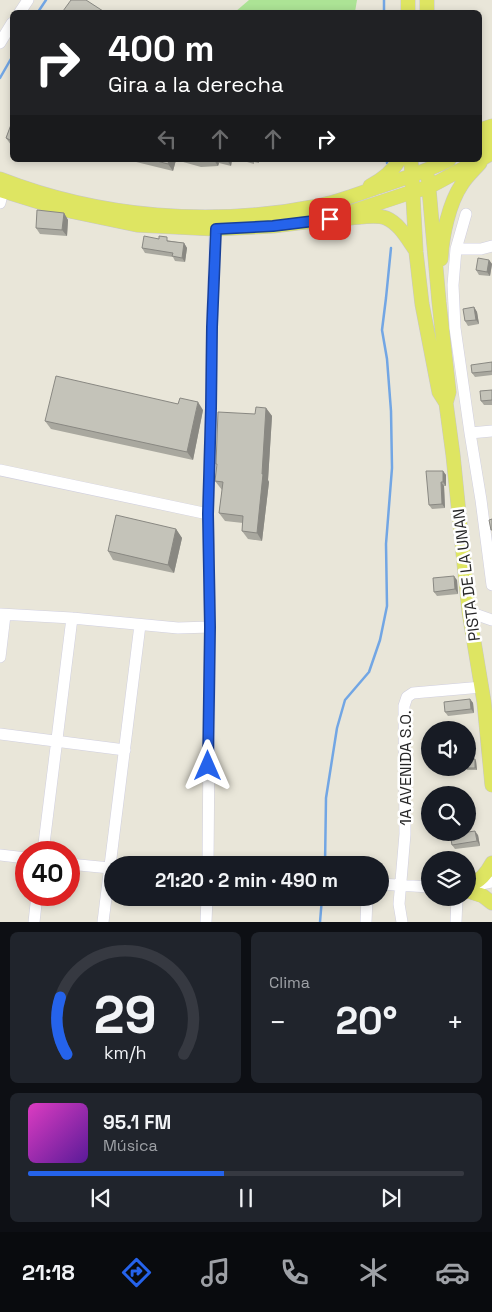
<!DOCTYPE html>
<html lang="es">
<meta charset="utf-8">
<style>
:root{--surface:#171b24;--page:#20242c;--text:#f1f3f6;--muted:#9ea1a6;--line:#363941;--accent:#2563eb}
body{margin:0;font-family:"Space Grotesk",sans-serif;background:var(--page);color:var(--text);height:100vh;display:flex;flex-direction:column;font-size:19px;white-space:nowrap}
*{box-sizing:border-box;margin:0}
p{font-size:16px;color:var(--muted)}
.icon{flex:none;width:28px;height:28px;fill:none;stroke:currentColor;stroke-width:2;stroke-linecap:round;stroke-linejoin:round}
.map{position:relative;height:922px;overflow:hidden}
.side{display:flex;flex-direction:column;gap:10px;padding:10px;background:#0d0f14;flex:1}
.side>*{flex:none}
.banner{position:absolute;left:10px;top:10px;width:472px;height:152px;border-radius:8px;box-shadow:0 2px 8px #0003;background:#202124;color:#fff;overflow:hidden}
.fabs{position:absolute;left:421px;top:721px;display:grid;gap:10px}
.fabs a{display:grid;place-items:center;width:55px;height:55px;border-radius:50%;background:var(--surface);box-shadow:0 2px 8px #0003;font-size:25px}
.speed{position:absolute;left:15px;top:841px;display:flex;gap:10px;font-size:25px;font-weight:700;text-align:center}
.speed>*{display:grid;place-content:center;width:65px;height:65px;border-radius:50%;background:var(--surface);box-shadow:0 2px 8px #0003;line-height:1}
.speed .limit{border:8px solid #d22;background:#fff;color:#111}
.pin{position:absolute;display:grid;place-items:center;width:42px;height:42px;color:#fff;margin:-21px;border-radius:10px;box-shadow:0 2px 8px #0006}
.me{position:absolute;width:55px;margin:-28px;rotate:0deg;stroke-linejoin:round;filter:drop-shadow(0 0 4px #0008)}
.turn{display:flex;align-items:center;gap:18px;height:105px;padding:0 15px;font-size:22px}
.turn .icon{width:65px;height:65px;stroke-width:2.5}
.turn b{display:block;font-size:35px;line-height:42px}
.lanes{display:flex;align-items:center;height:48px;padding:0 15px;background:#0003;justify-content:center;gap:25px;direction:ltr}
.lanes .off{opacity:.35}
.big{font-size:38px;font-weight:700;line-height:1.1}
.side .card{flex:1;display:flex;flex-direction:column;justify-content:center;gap:8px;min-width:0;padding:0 18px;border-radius:8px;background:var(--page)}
.side .dial{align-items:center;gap:0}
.dial svg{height:130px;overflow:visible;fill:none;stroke:var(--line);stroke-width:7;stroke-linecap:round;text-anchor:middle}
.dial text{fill:var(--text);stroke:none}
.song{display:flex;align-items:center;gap:15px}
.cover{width:60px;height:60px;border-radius:8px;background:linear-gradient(135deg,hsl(310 70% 55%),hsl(270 70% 35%))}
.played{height:5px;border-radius:2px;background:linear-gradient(90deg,var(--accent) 45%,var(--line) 45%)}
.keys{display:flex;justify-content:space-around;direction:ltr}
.heat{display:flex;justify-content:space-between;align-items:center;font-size:28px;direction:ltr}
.side .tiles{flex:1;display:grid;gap:10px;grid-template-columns:1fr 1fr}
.card:last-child{grid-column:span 2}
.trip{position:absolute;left:104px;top:856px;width:285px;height:50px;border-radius:25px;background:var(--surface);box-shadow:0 2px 8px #0003;font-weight:700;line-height:50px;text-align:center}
.tab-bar{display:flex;height:80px;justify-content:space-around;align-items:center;background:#090b0e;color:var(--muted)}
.tab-bar .icon{width:35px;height:35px}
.tab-bar .active{color:var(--accent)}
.tab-bar b{font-size:22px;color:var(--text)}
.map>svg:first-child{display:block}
.pitch{fill:#ace395}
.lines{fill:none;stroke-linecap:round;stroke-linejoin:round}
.stream{stroke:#72a6e4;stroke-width:2.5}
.minor-casing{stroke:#d0cfdf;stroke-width:12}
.major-casing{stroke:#c7c7c7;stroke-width:15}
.minor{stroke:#fff;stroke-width:11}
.major{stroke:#dee562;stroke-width:14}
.wall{fill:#a9a89f}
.shaded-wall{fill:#898882}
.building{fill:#c4c3b9;stroke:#898882}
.route-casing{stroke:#184099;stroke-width:12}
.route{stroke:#2563eb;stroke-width:9}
.labels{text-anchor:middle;stroke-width:5;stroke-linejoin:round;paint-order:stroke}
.street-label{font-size:16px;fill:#272727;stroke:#fff}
</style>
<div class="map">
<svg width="492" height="922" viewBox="0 0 492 922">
<rect width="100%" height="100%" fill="#e9e6d9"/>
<path class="pitch" d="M249,0H357L355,12H235Z"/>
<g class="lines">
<path class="stream" d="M384,0V12
M38,12L46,0
M0,78L12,57
M387,160V163
M325,865L326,798L337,728L345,700L369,672L380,640L387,606L386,544L392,468L391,411L387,359L382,330L386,298L391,248
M320,922L322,898"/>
<defs>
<path id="minor" d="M20,12L28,0
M0,43L12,23
M0,203L3,191
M466,214L456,249L453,285L455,328L470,433L481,500L492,585
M456,249H481L492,246
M470,433L492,431
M0,470L208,514
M469,612L492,620
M0,614L72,618L178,628L210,627
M0,657L5,615
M0,734L125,750
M43,852L72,618
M0,855L26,858
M69,864L110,868
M208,865L210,627L208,514L211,407L212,327L215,229
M380,884L430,887
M472,886L492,882
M34,922L37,895
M103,922L140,625
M206,922L207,898
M366,922L367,898
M402,922L399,904L405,834L404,706L407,697L413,693L482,687
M456,922L457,898"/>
<path id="major" d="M408,0V12
M427,0V12
M480,130L492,126
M480,145L492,139
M411,160L416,252L422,304L439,392L446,403L453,455L469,612L484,702L492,785
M480,160L492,153
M428,178L439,302L449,392L446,403
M0,179C100,218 212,227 317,206C338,202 358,194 378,187C403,179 426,171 449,160
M370,186C381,180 393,171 399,160
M0,190L65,210L137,225L215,229L273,226L330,219L412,192L429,187L479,160
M346,218C357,218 376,214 386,218C400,224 408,240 416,251
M441,259C442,236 449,203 462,184C467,176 474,170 480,163
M468,886C480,881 486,874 492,863
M468,891L483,896L492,903"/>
</defs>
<use href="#minor" class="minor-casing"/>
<use href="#major" class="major-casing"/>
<use href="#minor" class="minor"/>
<use href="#major" class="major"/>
</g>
<path class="wall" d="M12,122V145H11L6,138Z
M128,160H232L231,166L219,163L218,166L201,167L176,160L173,171Z
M240,160H259V163L254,162V164Z
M64,213L68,220L67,236L40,234L36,228Z
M159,239L184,243L187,248L185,262L175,261L173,257L145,253L142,248Z
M489,260L492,264L490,276L479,275L476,270Z
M474,307L477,312L479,324L468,326L465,321Z
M492,362V375L475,377L472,373Z
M492,390V405H484L481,401Z
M266,408L272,416L268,480L269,482L262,541L248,539L242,531L243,523L225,521L219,513L222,490L215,481L217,465L216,464L255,414Z
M203,410L193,460L51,429L45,421Z
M443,471L446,475V486H444L445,508L432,509L429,505Z
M176,529L182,538L174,573L113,560L108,551Z
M457,580L458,594L437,596L434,592Z
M470,699L473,703L474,713L448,716L445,712Z
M476,761L477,770H467L466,768Z
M478,835L480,846L455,849L452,845Z"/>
<path class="shaded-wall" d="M169,160H176L173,171L168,164Z
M214,160H217L219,163L218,166Z
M227,160H232L231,166Z
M64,213L68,220L67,236L62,230Z
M184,243L187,248L185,262L182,258Z
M489,260L492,264L490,276L487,272Z
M474,307L477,312L479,324L476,320Z
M198,402L203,410L193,460L187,452Z
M266,408L272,416L268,480L269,482L262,541L257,533Z
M443,471L446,475V486L443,482Z
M441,482L444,486L445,508L442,504Z
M176,529L182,538L174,573L168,565Z
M454,576L457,580L458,594L455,589Z
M470,699L473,703L474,713L471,709Z
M475,759L476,761L477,770L475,768Z
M475,831L478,835L480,846L477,841Z"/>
<path class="building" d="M71,0H86L103,11L102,12H66L63,11Z
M12,122V141L6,138Z
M153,160H169L168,164Z
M37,210L64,213L62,230L36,228Z
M144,236L159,239V236L167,237V241L184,243L182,258L172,256L173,253L142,248Z
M478,258L489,260L487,272L476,270Z
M474,307L476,320L465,321L463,309Z
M492,362V371L472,373L471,365Z
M56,376L178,404L180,398L198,402L187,452L45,421Z
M492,390V400L481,401L480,391Z
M256,407L266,408L262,474H263L257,533L242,531L243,516L219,513L223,482L215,481L217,464H216L218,412L255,414Z
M426,471H443V482H441L442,504L429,505Z
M116,515L176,529L168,565L108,551Z
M492,519V530H491L489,520Z
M454,576L455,589L434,592L433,578Z
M470,699L471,709L445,712L444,702Z
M468,759H475V768H466H468Z
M475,831L477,841L452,845L450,834L468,832Z"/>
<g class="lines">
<defs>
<path id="route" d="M208,766L210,627L208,514L211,408L212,327L216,229L273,226L330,219"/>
</defs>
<use href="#route" class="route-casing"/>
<use href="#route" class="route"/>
</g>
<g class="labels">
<g class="street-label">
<text transform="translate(466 575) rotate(-97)" y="6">PISTA DE LA UNAN</text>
<text transform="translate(405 768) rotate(-90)" y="6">1A AVENIDA S.O.</text>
</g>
</g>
</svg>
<div class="fabs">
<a><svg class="icon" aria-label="sound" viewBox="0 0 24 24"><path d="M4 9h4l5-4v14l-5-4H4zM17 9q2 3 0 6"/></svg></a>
<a><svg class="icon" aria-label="search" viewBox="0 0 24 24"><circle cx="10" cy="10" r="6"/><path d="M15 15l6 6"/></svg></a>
<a><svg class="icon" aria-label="layers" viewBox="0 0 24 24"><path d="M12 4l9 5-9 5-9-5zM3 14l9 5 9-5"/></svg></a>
</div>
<div class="speed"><div class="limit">40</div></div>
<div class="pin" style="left:330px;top:219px;background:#d93025"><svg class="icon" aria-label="arrive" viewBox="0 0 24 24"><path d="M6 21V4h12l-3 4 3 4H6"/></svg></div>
<svg class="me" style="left:208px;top:766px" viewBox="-20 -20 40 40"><path d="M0-17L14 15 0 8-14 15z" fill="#2563eb" stroke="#fff" stroke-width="4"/></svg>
<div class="trip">21:20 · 2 min · 490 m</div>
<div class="banner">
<div class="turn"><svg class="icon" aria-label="right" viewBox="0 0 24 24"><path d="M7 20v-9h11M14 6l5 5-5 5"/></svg><div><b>400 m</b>Gira a la derecha</div></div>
<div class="lanes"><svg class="icon off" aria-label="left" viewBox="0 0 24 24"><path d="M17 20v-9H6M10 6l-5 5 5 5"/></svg><svg class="icon off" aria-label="ahead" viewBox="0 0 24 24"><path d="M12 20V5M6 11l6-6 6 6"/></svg><svg class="icon off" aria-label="ahead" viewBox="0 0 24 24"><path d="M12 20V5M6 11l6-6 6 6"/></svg><svg class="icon" aria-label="right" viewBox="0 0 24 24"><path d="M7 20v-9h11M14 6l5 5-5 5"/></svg></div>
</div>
</div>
<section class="side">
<div class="tiles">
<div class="card dial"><svg viewBox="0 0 100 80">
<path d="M14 69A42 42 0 1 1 86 69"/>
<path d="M14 69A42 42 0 0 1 10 34" stroke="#2563eb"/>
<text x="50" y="56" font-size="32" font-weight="700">29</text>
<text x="50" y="72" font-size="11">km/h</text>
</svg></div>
<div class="card"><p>Clima</p>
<div class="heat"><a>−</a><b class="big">20°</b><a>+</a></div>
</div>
<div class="card">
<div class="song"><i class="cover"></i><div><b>95.1 FM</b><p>Música</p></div></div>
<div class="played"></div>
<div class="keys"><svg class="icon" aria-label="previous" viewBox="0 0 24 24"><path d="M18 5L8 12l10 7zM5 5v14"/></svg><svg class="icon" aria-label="pause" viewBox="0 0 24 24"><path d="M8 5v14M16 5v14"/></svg><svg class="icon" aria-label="next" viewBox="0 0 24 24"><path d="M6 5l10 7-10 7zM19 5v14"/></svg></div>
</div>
</div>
</section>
<nav class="tab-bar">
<b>21:18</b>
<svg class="icon active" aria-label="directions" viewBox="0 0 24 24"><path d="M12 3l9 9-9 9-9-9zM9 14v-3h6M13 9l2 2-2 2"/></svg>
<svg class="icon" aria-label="music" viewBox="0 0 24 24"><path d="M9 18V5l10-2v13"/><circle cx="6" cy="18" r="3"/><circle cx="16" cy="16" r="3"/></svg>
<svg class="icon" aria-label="phone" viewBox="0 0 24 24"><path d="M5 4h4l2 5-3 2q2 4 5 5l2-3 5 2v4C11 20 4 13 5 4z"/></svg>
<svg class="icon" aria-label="climate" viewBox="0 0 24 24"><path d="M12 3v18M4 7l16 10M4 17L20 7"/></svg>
<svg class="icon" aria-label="car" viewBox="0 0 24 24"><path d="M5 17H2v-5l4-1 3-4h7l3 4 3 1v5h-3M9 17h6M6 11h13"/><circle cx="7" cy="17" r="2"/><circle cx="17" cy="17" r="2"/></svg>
</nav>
